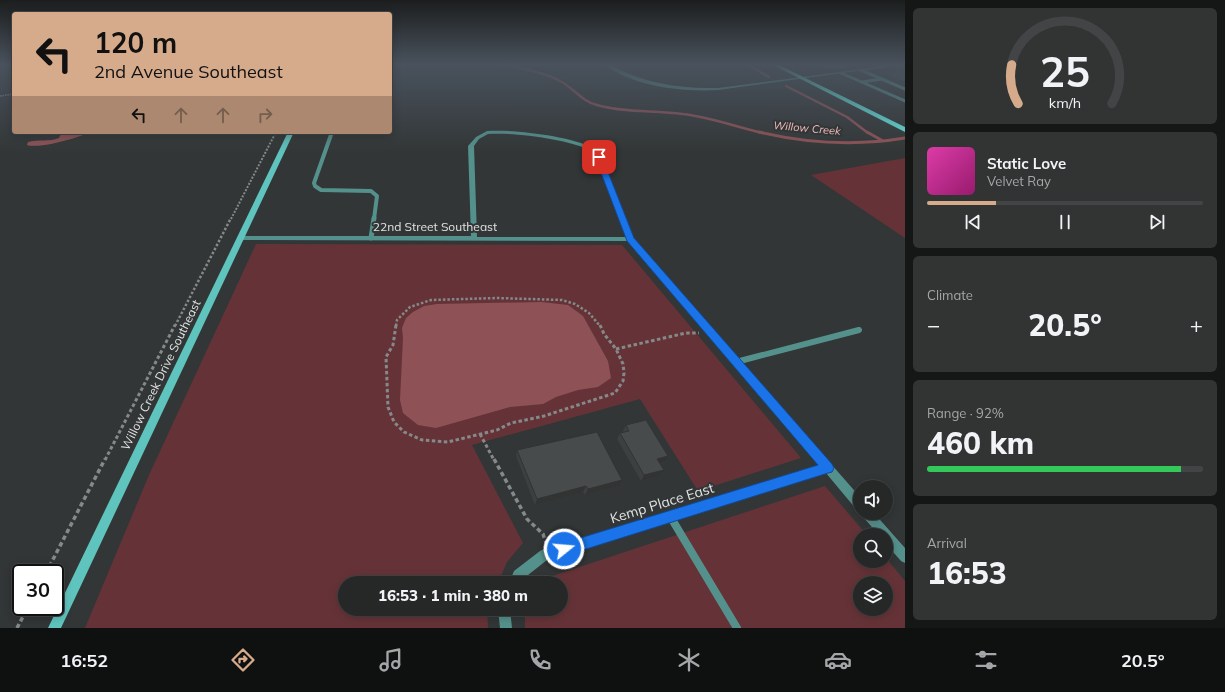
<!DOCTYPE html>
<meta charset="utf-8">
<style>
:root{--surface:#262828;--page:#323434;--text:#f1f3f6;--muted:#a4a6a8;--line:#424445;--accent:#d6ab8b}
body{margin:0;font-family:Mulish,sans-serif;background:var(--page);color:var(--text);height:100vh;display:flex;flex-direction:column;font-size:15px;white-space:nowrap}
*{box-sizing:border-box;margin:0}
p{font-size:13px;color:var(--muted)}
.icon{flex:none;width:22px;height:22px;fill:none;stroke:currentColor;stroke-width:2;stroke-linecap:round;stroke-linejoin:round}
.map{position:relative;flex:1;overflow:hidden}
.drawer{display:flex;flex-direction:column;gap:8px;padding:8px;background:#151616;width:320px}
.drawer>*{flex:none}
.banner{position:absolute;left:12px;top:12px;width:380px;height:122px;border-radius:4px;box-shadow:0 2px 10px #0003,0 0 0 1px var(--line);background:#d6ab8b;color:#111;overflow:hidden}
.tools{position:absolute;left:853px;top:480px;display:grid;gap:8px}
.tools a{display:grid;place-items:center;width:40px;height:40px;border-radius:50%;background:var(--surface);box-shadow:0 2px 10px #0003,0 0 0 1px var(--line);font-size:20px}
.speed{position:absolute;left:12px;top:564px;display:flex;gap:8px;font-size:20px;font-weight:700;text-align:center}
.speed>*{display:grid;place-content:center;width:52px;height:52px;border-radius:50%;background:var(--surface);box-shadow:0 2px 10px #0003,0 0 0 1px var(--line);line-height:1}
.speed .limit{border:2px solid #111;border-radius:6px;background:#fff;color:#111}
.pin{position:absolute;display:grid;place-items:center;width:34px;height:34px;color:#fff;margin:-17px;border-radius:8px;box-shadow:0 2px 6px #0006}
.me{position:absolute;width:44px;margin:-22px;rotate:73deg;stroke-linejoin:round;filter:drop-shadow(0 0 3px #0008)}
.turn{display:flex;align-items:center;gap:14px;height:84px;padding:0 16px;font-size:18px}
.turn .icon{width:52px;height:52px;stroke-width:2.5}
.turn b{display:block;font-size:28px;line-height:34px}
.lanes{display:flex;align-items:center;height:38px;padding:0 16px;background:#0003;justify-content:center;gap:20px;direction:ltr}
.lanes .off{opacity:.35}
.big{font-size:30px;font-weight:800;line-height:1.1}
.drawer .tile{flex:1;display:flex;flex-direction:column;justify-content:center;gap:6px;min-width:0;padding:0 14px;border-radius:6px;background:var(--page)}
.drawer .dial{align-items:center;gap:0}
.dial svg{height:104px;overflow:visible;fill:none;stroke:var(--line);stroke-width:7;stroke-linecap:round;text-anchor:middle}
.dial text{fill:var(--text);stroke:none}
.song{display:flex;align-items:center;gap:12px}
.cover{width:48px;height:48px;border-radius:6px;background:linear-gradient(135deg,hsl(320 70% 55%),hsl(320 70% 35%))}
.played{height:4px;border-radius:2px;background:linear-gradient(90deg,var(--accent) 25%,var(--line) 25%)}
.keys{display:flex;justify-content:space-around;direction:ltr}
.heat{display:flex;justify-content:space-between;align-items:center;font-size:22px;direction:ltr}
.charge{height:6px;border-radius:3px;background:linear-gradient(90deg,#34c759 92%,var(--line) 0)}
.trip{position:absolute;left:338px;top:576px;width:230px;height:40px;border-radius:20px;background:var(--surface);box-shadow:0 2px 10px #0003,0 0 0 1px var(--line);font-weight:800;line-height:40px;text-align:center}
.dock{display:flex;height:64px;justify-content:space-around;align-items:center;background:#0f1010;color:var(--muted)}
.dock .icon{width:28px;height:28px}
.dock .current{color:var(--accent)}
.dock b{font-size:18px;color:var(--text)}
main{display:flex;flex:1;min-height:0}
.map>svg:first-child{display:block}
.green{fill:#653337;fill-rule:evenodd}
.water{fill:#8e5256}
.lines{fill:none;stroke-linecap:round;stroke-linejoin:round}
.stream-far1{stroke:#8e5256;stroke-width:2.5}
.stream{stroke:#8e5256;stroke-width:3}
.path-far4{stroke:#868989;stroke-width:1.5;stroke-dasharray:1.5 1;stroke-linecap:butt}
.path-far3{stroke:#868989;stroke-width:2;stroke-dasharray:2 1.5;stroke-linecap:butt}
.path-far2{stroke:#868989;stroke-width:2.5;stroke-dasharray:2.5 2;stroke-linecap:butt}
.path-far1{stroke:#868989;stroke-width:3;stroke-dasharray:3.5 2.5;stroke-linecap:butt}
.path{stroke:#868989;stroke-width:3.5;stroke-dasharray:4.5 3;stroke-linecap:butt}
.lane-far4{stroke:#55918c;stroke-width:3}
.lane-far3{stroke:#55918c;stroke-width:4}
.lane-far2{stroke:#55918c;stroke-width:5}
.lane-far1{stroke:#55918c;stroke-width:6}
.lane{stroke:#55918c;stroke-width:8}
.street{fill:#55918c;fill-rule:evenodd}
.secondary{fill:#60c4be;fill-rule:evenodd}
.primary{fill:#65ece4;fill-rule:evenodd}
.wall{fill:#3d4040}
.shaded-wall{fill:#323434}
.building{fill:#474b4b;stroke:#323434}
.route{fill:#1a73e8;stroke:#114b97}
.labels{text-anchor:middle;stroke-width:4;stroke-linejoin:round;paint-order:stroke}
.far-water-label{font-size:11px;font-style:italic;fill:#f4bbbd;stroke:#323636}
.street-label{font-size:12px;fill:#e1e3e3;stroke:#323636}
.near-street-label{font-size:14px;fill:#e1e3e3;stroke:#323636}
</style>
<main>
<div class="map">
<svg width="905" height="628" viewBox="0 0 905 628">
<rect width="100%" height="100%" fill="#323636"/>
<path class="green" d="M905,158V238L811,175Z
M256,244L622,245L801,458L698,491L640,399L472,445L523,543L507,562L498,583H345V609H487L488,628H85L149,475Z
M825,486L867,535H860V561H886V558L905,581V628H525V609H561V583H536L537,581ZM860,583H886V609H860Z"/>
<path class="water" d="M58,132H90C78,138 40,149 27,145L28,142C38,139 49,142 59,138L61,134Z
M541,302L568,305L583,316L608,361L611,378L598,387L578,390L556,397L543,404L510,407L436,428L418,425L403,413L400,400L403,338L402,328L406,318L413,312L424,306L437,304Z"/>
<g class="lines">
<path class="stream-far1" d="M503,65C523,69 544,72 562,82C574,89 583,102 597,105C625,113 654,110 683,114C710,117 736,127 763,133
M748,65L769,77
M786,86L847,117L868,133"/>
<path class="stream" d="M759,132C806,143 857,146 905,138
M867,132L883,141"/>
<path class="path-far4" d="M0,96L14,94"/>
<path class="path-far3" d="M231,219L276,132"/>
<path class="path-far2" d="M175,326L231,218
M396,326L397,320L410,307L431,300L497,298L562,300L575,304L589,313L600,326"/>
<path class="path-far1" d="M396,325L393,345L386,357L388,407L394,422L404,432L422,440L448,442L497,430L511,423L544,416L615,393L623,381L624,373L623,364L616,349
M600,325L604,334L616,349
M616,349L686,333H699
M480,434L494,460
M105,460L175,325"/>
<path class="path" d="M494,459L527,519L543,534L546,543
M46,573L105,459
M17,628L28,607"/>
<path class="lane-far4" d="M817,65L831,67L852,65
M875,65L882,67
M861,70L905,89
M841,73L905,101
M861,82L882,79"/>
<path class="lane-far3" d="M332,132L314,183L315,186L321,190L371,191L377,196L374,219"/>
<path class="lane-far2" d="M371,238L374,218"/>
<path class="lane-far1" d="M736,362L859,330"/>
<path class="lane" d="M670,516L737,628"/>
<path class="street" d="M605,65H610C644,83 679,89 718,88L893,65H902L718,90C683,92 634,87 605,65Z
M487,131C511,129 569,136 591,147C595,149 599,153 602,157L633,238L860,497V510L856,509L826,473L547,560L523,579L521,583H509L514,571L540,551L544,549L819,466L628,241L240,240L237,238L240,236H471L468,146L476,137ZM488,134C510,132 567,139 587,149C591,151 594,154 596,157L626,237H477L474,146L479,139Z
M861,513H874L905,548V563L901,561L886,544V535H879L863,517Z
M498,609H510L512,628H500Z"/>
<path class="secondary" d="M288,132H294L61,628H48Z"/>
<path class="primary" d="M773,65H779L905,127V132Z"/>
</g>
<path class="wall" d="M905,67V82L891,76L896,68Z
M626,425L668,456L665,462L660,464L664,470L660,476L641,481L617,439L620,433L623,432V431Z
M517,450L619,486L585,495L583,492L535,505L516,456Z"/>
<path class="shaded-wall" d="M668,456L665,462L654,465L657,459Z
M664,470L660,476L641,481L644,475Z
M622,480L619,486L585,495L588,489Z
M586,486L583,492L535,505L537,499Z"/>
<path class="building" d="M905,67V72L896,68Z
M646,420L668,456L657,459L664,470L644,475L620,433L629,431L626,425Z
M597,432L622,480L588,489L586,486L537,499L517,450Z"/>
<linearGradient id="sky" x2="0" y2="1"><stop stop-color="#1c1e1e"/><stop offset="0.42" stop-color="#49525d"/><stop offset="1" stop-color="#49525d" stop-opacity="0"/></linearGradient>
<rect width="905" height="153" fill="url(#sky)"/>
<path class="route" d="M596,156L602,157L634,238L832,464L834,468L832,472L828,473L564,556L560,554L558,549L560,545L564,543L818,465L627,241L595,157Z"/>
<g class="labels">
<g class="far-water-label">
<text transform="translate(807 128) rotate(5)" y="4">Willow Creek</text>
</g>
<g class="street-label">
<text x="435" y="231">22nd Street Southeast</text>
<text transform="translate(161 375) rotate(-64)" y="4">Willow Creek Drive Southeast</text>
</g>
<g class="near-street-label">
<text transform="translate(662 503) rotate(-17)" y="5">Kemp Place East</text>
</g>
</g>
</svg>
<div class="tools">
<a><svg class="icon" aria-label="sound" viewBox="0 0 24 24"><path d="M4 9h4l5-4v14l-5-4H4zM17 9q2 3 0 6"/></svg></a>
<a><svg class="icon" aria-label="search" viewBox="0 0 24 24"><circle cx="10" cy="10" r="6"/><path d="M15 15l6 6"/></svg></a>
<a><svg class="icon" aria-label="layers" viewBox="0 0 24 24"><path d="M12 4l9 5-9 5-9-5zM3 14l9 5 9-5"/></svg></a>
</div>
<div class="speed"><div class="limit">30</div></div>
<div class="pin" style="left:599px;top:157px;background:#d93025"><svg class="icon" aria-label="arrive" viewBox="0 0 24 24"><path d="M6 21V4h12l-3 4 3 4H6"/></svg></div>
<svg class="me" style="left:564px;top:549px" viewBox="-20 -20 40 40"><circle r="17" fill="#1a73e8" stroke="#fff" stroke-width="3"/><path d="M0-11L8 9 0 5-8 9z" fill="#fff"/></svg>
<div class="trip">16:53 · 1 min · 380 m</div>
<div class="banner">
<div class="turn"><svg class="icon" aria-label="left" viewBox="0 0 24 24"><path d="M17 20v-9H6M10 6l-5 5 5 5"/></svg><div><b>120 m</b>2nd Avenue Southeast</div></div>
<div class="lanes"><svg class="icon" aria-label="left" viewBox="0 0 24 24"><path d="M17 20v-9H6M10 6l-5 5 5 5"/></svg><svg class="icon off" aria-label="ahead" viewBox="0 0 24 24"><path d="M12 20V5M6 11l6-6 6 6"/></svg><svg class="icon off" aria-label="ahead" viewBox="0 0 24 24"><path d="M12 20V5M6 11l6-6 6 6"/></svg><svg class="icon off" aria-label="right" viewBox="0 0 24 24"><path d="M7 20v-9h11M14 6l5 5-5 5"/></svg></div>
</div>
</div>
<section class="drawer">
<div class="tile dial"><svg viewBox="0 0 100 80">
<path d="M14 69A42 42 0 1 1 86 69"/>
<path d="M14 69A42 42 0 0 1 9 39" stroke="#d6ab8b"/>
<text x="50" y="56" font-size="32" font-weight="700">25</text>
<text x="50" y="72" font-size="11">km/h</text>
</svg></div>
<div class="tile">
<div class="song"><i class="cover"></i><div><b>Static Love</b><p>Velvet Ray</p></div></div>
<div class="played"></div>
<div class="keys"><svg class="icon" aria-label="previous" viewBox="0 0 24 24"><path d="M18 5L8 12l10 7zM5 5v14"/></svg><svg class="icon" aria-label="pause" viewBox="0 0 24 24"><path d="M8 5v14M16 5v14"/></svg><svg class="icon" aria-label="next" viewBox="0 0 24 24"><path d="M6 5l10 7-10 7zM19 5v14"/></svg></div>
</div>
<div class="tile"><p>Climate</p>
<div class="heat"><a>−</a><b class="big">20.5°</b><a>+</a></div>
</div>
<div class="tile"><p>Range · 92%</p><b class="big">460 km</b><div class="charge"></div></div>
<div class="tile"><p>Arrival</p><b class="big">16:53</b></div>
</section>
</main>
<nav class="dock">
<b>16:52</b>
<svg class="icon current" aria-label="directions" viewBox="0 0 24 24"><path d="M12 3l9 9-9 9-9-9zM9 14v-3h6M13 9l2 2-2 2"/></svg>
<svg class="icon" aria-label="music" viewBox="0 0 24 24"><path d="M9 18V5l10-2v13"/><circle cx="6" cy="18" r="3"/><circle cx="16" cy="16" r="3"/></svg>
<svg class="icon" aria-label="phone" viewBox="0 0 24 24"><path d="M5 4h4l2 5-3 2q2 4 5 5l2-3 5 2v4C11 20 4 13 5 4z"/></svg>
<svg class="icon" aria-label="climate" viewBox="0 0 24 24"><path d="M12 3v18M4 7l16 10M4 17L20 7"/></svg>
<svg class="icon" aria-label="car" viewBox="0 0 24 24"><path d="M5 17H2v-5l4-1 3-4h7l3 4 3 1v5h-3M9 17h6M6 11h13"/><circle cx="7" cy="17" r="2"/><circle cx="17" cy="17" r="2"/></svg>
<svg class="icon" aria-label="filters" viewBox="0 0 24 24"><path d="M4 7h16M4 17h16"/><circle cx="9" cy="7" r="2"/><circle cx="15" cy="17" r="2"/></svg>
<b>20.5°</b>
</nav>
